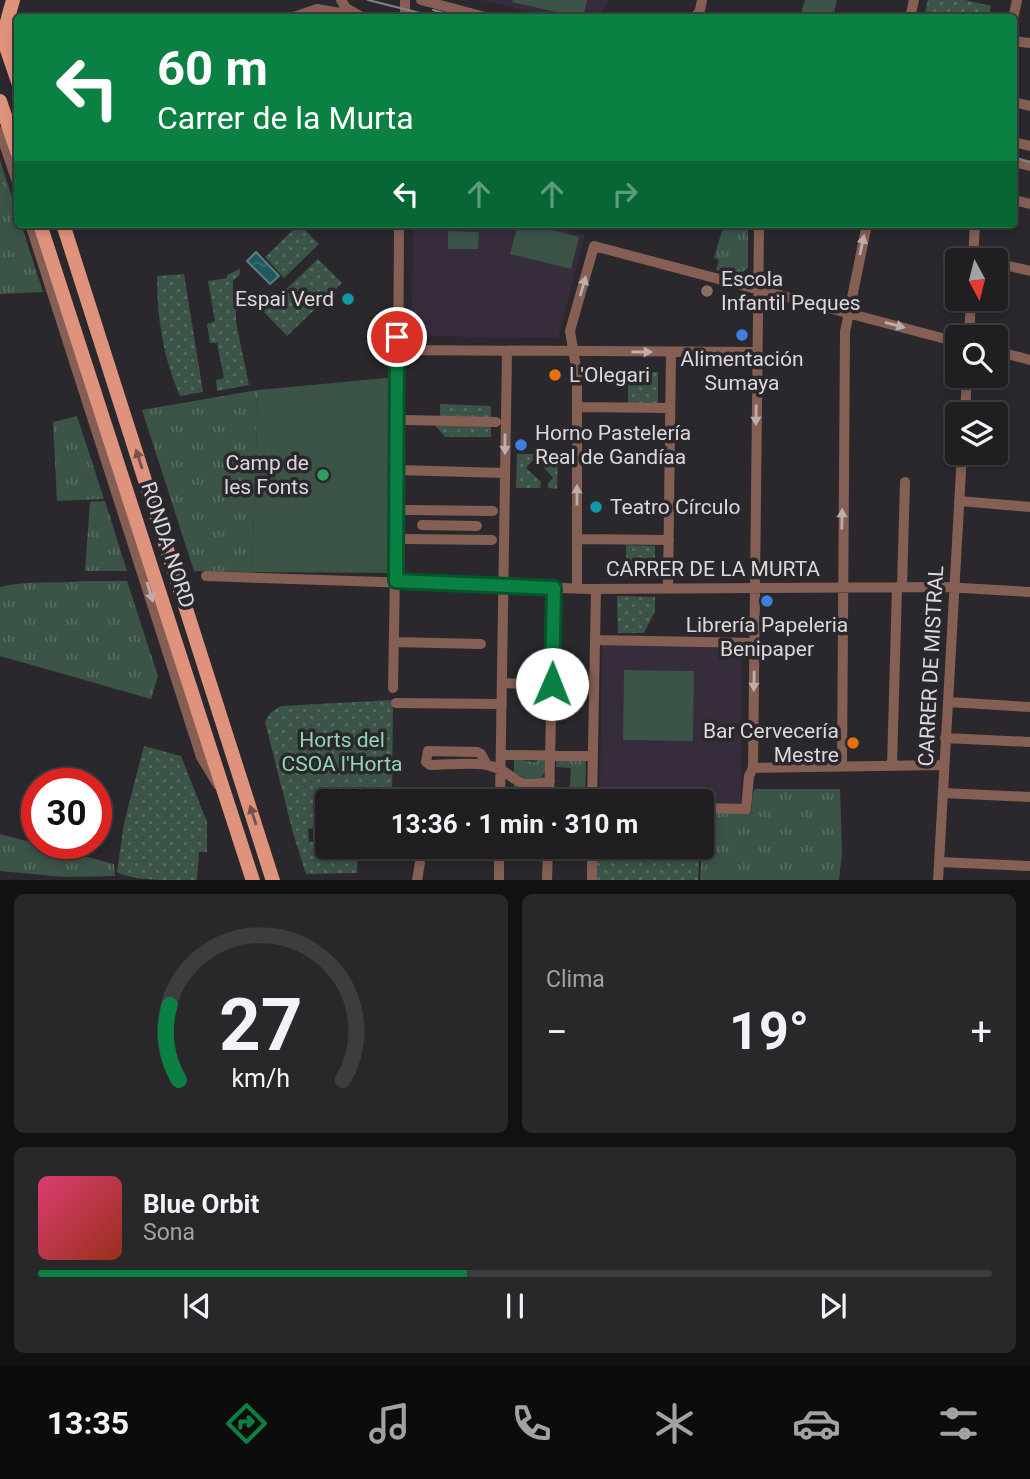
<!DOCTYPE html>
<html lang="es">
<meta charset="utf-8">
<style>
:root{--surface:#201e21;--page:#28272a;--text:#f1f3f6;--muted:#a2a2a5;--line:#3d3c3f;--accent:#0b8043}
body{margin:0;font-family:Roboto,sans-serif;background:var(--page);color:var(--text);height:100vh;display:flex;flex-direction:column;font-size:26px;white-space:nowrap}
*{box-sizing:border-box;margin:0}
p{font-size:23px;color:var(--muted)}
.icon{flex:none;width:38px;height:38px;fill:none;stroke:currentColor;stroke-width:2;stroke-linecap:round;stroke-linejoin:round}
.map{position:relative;height:880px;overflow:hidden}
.sheet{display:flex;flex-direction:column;gap:14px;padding:14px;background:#121012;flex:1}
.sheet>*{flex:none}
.top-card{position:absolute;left:14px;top:14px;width:1003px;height:214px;border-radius:7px;box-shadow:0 4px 10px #0003,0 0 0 2px var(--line);background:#0b8043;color:#fff;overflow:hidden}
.needle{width:46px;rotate:173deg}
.controls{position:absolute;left:945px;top:248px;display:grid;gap:14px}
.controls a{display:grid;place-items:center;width:63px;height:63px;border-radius:7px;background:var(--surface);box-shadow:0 4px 10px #0003,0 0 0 2px var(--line);font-size:35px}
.speed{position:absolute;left:21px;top:768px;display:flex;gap:14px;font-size:35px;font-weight:700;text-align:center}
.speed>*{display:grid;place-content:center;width:91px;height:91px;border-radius:50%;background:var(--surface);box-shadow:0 4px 10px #0003,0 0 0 2px var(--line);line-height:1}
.speed .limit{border:10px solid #d22;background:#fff;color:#111}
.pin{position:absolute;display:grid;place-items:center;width:60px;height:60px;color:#fff;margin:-30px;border:4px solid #fff;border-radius:50%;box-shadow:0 2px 7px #0007}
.me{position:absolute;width:77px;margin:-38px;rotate:1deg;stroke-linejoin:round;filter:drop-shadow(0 0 5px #0008)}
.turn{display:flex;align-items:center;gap:24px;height:147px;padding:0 28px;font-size:32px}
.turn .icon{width:91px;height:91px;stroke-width:2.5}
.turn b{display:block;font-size:49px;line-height:60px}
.lanes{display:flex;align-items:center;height:66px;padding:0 28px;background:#0003;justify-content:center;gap:35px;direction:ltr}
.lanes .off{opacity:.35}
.big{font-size:52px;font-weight:700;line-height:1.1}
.sheet .tile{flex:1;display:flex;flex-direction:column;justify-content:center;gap:10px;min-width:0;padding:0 24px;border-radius:10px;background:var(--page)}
.sheet .dial{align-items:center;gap:0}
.dial svg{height:182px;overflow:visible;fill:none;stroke:var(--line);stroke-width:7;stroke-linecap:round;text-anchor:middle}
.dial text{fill:var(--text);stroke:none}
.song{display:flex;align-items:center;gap:21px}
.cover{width:84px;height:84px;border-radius:10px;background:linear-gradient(135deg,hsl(340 70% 55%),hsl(10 70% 35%))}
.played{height:7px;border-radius:4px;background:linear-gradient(90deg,var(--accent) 45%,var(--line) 45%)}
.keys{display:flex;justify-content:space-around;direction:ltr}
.heat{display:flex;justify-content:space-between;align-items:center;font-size:38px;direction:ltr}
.sheet .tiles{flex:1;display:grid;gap:14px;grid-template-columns:1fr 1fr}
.tile:last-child{grid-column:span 2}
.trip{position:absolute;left:315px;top:789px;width:399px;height:70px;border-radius:7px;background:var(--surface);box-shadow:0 4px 10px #0003,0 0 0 2px var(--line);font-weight:700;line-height:70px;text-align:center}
.menu{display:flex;height:112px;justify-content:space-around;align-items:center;background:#0d0c0d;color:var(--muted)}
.menu .icon{width:49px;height:49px}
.menu .active{color:var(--accent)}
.menu b{font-size:32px;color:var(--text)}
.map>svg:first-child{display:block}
.education{fill:#372c3b}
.grass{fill:url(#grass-tufts)}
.park{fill:url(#park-dots)}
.pitch{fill:#3b5447}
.water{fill:url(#water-ripples);stroke:#587e83;stroke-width:2}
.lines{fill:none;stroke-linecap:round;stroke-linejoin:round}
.minor{stroke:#855f54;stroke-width:10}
.major{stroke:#e0937c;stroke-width:14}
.tram{stroke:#858386;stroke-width:2}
.oneway{fill:#bcaeac}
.oneway2{fill:#73534c}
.route-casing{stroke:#07532c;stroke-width:18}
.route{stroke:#0b8043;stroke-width:12}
.education-dot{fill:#8d6e63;stroke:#2a282c;stroke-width:2.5}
.culture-dot{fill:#0f9aa8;stroke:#2a282c;stroke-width:2.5}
.shop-dot{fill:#3f7fe0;stroke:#2a282c;stroke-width:2.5}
.food-dot{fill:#e8710a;stroke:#2a282c;stroke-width:2.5}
.leisure-dot{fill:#2e9e5b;stroke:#2a282c;stroke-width:2.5}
.labels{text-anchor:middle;stroke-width:7;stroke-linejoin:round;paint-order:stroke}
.poi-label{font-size:21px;fill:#dad8db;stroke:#2a282c;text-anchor:start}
.street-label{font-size:21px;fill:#dad8db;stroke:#2a282c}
.park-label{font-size:21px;fill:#90d7b3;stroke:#2a282c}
</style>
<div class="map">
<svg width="1030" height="881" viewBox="0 0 1030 881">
<defs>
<pattern id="grass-tufts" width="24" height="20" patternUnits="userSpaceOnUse" patternTransform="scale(1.75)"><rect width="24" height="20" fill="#3b5447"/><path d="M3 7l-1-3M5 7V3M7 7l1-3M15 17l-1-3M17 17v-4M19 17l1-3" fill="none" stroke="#576c61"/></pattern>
<pattern id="park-dots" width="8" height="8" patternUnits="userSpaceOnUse" patternTransform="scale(1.75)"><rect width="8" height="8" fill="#3b5447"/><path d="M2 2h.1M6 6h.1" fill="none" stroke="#576c61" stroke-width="1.8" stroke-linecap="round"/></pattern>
<pattern id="water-ripples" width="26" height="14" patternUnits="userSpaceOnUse" patternTransform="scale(1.75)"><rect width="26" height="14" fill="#21575d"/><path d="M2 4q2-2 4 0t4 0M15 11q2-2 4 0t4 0" fill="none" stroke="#416e74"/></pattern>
</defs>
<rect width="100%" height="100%" fill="#2a282c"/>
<path class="education" d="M481,0H610L597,18L553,17Z
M413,224H541L585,235L558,338L412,336Z
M602,644L742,646L741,807L702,806V802H600Z"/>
<path class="grass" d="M0,160L17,213L18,224H21L43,292L0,294Z
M724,224L748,230V268L737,276L716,270L719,260L714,258Z
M258,390L252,572L194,571L142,410Z
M77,416L104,499L57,501L53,422Z
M105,501L127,571H85L90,502Z
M84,581H127L158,676L151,699L0,656V587C28,580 56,584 84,581Z
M547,758C546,785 535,783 514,773V759L534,762Z
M557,758L586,759L585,801L552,802L553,796H569L571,768L556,767Z
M514,784L521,788L543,790V801L513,802Z
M755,789H840L842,852L839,880L700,881L704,813H751L753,792Z
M0,834L114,864L115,876L65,877L0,871Z"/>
<path class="park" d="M928,0H965L991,6L988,17H924Z
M299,224L319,244L284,278L265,257Z
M318,259L342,283L287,336L263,311Z
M240,269V274L233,281V300L236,303V322L249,385L217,391L216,380L224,378L217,343H210L207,324L215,321L208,281L227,278V275Z
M184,274L203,392L180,396C163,358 157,317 157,276Z
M628,372H658V403H628Z
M440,404L491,406V437H445L434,424L440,418Z
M517,454H534L533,460L526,468L541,482L540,488H516Z
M540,454L558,455L557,489L548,488V483L553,478L539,462Z
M626,545L655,546V577H626Z
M617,596L655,597V611L644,633H618Z
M393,700L392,801L327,802V816L317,817L319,827L308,829L309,842L327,841V847H358L357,873L306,874L293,833L265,722L270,713L281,706Z
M144,746L181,756L207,822V852H199L197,880C176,881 132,881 117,872L124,823Z
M594,847H700L698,880H594Z"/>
<path class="pitch" d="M513,0H587L583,18L512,2Z
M805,0H837L833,17H800Z
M518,224H530L579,237L571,269L510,254Z
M448,231L479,232L478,249H448Z
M396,377L394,419L388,423V474L393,476L389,573L252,572L258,390Z
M624,670L694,671L693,741L623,740Z"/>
<path class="water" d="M256,252L279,276L270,284L247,261Z"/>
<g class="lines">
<path class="minor" d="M341,0L346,8L364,18
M421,0L489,18
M291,18L317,9L357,16
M383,18H410
M405,18V0
M695,18L700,10L702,0
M910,18L914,0
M1013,19L1017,0
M1013,41L1030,43
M1013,102L1030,106
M0,132L18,185
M1013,142L1030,146
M1013,162L1030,166
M1013,200L1030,204
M30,224L201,757L218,785
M973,261L975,224
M996,263L1030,271
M969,338L971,299
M397,350L757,352
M996,351L1030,360
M577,407L670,408
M965,415L967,376
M405,420L496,422
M397,470L505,473
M959,501L1030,507
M407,510L493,511
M422,525L477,526
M406,539L492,540
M577,539L669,540
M206,576L589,589L945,587L1030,592
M902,587L905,482
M577,588V373L570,331L594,246L957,342
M668,588L671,352
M595,640L755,643
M394,642L481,644
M502,683L594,686
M393,688L398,403L399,224
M948,702L1030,707
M396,703L502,704
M945,738L1030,742
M501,755L593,756
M487,765L481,754L477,752L428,751L426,762L430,765C448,765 469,762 487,765C517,771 511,792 550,781
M892,766L897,587
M842,767L845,332L867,224
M753,768L944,765
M943,793L1030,797
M500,802L507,351
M549,802L554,588
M592,802L596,589
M702,808L746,809L749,776L753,768L759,224
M939,862L1030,866
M417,881L420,862
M499,881V847
M547,881L548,847
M592,881V847
M938,881L962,453"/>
<path class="major" d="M13,0L5,29V44L18,82
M0,101L18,154
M40,224L253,881
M63,224L273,881"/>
<path class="tram" d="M368,0L440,18
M433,10L463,18
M1013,157L1030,162"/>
</g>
<defs><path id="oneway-solid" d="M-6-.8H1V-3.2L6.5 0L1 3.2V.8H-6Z" transform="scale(1.75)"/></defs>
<g class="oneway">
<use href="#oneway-solid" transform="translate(862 245) rotate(-78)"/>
<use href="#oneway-solid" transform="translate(583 286) rotate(-74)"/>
<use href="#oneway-solid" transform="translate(895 325) rotate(15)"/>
<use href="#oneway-solid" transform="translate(642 352)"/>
<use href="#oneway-solid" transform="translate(756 415) rotate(91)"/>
<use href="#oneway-solid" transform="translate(505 444) rotate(90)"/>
<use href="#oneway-solid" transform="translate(577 495) rotate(-90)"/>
<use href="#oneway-solid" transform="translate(842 519) rotate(-89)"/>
<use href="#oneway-solid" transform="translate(150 592) rotate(73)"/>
<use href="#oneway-solid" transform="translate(754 681) rotate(91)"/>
</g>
<g class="oneway2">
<use href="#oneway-solid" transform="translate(139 459) rotate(-108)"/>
<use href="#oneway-solid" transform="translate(253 815) rotate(-108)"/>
</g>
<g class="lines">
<defs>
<path id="route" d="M397,337L396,581L554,588L552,684"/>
</defs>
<use href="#route" class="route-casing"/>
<use href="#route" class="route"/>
</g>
<circle class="education-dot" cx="707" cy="291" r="7"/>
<g class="culture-dot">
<circle cx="348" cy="299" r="7"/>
<circle cx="596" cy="507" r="7"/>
</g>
<g class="shop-dot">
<circle cx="742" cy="335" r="7"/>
<circle cx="521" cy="445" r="7"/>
<circle cx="767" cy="601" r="7"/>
</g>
<g class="food-dot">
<circle cx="555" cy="375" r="7"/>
<circle cx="853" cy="743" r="7"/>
</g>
<circle class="leisure-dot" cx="323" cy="475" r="7"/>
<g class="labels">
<g class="poi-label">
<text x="721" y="286">Escola<tspan x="721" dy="24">Infantil Peques</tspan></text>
<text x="334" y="306" text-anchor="end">Espai Verd</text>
<text x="742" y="366" text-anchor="middle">Alimentación<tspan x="742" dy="24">Sumaya</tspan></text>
<text x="569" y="382">L'Olegari</text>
<text x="535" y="440">Horno Pastelería<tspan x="535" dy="24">Real de Gandíaa</tspan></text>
<text x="309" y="470" text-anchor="end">Camp de<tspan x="309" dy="24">les Fonts</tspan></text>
<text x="610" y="514">Teatro Círculo</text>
<text x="767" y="632" text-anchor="middle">Librería Papeleria<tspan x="767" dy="24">Benipaper</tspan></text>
<text x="839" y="738" text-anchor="end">Bar Cervecería<tspan x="839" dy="24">Mestre</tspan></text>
</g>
<g class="street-label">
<text transform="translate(168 545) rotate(72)" y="7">RONDA NORD</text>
<text x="713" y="576">CARRER DE LA MURTA</text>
<text transform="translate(931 666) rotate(-87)" y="7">CARRER DE MISTRAL</text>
</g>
<g class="park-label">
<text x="342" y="747">Horts del<tspan x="342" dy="24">CSOA l'Horta</tspan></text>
</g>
</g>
</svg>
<div class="controls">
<a><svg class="needle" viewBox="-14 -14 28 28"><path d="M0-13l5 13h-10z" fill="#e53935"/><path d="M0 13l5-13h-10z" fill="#a2a2a5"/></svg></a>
<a><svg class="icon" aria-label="search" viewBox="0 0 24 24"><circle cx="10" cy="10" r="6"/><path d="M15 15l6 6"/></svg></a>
<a><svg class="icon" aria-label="layers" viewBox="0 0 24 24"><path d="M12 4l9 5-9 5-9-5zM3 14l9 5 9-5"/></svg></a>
</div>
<div class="speed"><div class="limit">30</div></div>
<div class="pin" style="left:397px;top:337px;background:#d93025"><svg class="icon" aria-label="arrive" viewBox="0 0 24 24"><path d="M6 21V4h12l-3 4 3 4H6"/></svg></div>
<svg class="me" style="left:552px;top:684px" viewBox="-20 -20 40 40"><circle r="19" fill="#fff"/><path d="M0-13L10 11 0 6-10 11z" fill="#0b8043"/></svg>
<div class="trip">13:36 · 1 min · 310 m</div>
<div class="top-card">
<div class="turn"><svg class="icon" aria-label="left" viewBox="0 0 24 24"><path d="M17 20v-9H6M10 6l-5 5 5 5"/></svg><div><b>60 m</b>Carrer de la Murta</div></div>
<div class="lanes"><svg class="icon" aria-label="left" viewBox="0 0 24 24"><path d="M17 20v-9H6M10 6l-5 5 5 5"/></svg><svg class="icon off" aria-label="ahead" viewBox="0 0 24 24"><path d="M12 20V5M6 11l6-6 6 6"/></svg><svg class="icon off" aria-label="ahead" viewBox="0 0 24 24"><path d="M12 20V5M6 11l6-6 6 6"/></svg><svg class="icon off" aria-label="right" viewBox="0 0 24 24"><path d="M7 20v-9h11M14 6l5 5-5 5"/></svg></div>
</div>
</div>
<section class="sheet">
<div class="tiles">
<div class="tile dial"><svg viewBox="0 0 100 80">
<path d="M14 69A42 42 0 1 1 86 69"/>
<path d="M14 69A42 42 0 0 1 10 36" stroke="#0b8043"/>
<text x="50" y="56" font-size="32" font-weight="700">27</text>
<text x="50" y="72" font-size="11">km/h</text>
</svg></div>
<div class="tile"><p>Clima</p>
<div class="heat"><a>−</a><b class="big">19°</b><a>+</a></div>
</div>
<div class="tile">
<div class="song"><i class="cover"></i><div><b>Blue Orbit</b><p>Sona</p></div></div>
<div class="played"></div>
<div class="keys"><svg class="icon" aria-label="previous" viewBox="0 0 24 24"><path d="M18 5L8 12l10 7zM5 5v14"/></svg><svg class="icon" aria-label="pause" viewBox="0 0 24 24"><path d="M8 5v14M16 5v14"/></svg><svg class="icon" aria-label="next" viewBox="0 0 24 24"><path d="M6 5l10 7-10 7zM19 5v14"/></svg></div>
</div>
</div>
</section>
<nav class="menu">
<b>13:35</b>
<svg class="icon active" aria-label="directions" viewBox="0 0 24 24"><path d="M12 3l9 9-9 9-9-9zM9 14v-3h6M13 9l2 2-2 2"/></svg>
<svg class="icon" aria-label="music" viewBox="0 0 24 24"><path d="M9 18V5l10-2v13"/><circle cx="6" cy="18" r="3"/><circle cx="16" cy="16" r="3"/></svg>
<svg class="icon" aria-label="phone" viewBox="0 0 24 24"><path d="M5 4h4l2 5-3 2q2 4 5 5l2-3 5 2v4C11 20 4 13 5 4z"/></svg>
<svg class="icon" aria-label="climate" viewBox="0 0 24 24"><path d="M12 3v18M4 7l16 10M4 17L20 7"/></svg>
<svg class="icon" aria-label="car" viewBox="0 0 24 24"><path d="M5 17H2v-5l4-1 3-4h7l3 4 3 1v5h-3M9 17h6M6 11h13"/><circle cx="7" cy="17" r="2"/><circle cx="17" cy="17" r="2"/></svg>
<svg class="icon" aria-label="filters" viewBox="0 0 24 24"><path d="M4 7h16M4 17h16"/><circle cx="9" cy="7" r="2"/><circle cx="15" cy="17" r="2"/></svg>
</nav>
